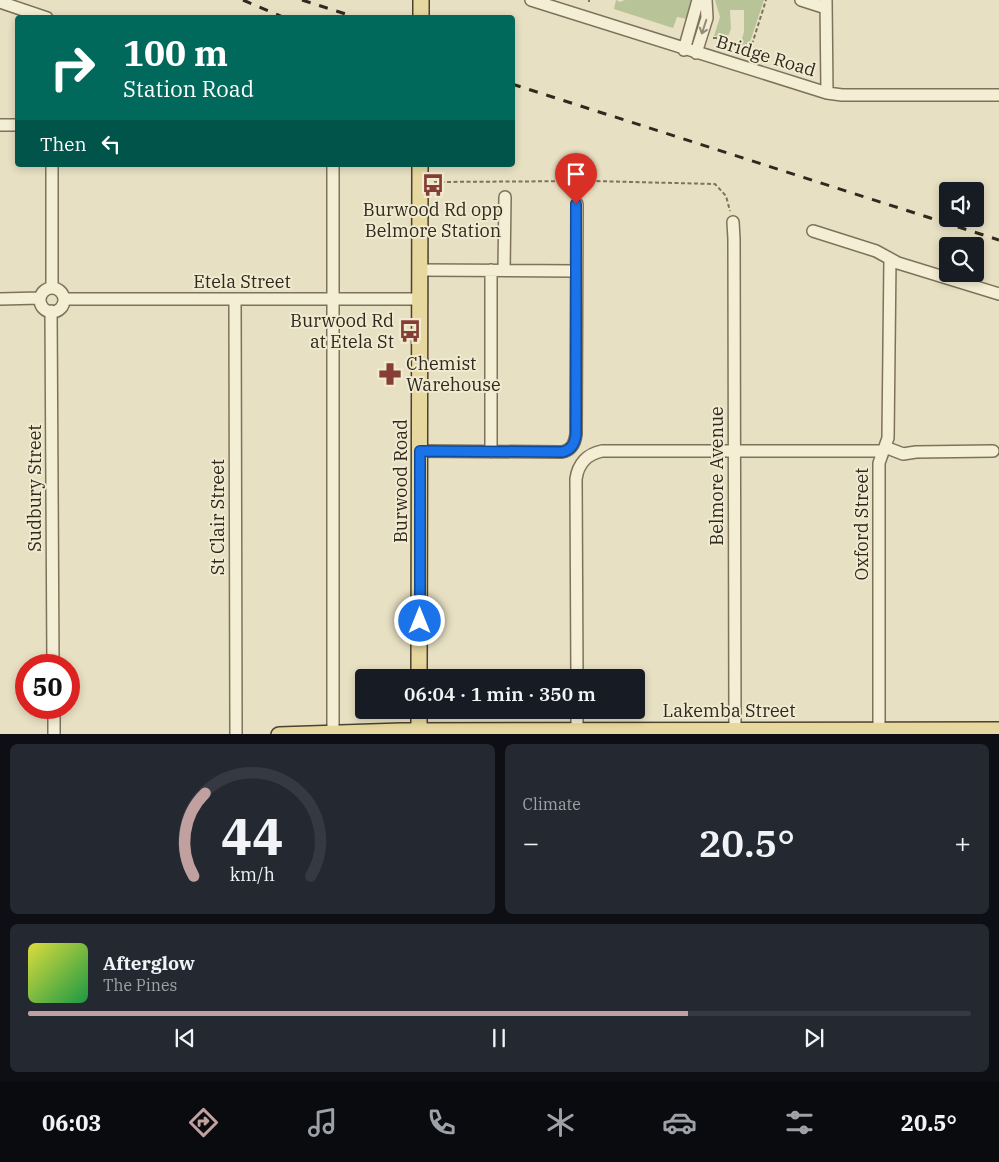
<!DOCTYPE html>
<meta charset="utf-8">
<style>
:root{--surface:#171b24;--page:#242831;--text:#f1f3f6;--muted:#9ea1a6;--line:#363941;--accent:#c0a19f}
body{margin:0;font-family:"IBM Plex Serif",serif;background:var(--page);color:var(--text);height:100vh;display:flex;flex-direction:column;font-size:19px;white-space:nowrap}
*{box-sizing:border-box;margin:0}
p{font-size:16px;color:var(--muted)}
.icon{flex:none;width:28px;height:28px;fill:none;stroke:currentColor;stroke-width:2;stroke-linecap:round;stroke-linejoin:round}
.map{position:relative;height:734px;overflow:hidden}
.drawer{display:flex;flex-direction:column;gap:10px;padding:10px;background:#0d0f14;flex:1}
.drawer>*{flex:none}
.top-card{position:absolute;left:15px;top:15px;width:500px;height:152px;border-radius:5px;box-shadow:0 2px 8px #0003;background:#00695c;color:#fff;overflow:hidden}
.fabs{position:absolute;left:939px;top:182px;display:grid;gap:10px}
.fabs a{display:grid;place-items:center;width:45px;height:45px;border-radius:5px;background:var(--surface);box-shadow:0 2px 8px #0003;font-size:25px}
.speed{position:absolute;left:15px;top:654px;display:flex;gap:10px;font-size:25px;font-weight:700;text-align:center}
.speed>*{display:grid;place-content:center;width:65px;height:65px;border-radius:50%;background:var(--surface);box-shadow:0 2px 8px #0003;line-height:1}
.speed .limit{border:8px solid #d22;background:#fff;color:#111}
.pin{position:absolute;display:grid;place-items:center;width:42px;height:42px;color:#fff;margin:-51px -21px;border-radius:50% 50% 50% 0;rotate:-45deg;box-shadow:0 0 5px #0007}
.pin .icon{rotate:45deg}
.me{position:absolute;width:55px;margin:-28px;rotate:0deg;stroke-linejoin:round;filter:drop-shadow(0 0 4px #0008)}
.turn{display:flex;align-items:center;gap:18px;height:105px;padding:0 25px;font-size:22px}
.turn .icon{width:65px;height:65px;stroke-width:2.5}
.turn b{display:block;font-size:35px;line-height:42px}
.then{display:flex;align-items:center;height:48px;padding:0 25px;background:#0003;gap:10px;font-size:19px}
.big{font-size:38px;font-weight:600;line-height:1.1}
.drawer .card{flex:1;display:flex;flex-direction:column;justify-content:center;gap:8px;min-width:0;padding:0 18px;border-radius:8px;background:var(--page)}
.drawer .dial{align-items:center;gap:0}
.dial svg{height:130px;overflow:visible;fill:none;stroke:var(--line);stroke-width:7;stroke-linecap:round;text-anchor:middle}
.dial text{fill:var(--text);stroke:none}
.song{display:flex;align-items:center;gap:15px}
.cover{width:60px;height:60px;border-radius:8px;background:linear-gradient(135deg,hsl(60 70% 55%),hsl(140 70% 35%))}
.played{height:5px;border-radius:2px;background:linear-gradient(90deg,var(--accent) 70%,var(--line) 70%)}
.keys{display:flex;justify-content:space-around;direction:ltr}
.heat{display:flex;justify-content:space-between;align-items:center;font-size:28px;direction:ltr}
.drawer .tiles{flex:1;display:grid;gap:10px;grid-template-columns:1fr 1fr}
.card:last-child{grid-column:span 2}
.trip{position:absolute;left:355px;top:669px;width:290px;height:50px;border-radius:5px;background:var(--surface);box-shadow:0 2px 8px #0003;font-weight:600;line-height:50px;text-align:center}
.tabs{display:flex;height:80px;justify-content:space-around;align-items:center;background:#090b0e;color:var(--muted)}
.tabs .icon{width:35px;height:35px}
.tabs .on{color:var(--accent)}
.tabs b{font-size:22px;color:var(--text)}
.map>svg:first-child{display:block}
.green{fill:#b9c398}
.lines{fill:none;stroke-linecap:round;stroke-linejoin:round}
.minor-casing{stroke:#7f725c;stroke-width:14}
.major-casing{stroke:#4d4130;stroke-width:18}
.path{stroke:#7f725c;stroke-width:2;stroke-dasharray:4 2.5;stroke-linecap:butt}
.minor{stroke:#f3eed4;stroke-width:11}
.major{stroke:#e6d89f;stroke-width:15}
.rail{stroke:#31291e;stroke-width:3;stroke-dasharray:9 9;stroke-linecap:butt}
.oneway{stroke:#928c79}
.route-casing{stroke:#114b97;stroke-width:12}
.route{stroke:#1a73e8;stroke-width:9}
.labels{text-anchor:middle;stroke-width:4;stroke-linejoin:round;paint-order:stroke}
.street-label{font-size:18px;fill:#31291e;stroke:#f0ead1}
.poi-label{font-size:18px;fill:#31291e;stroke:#f0ead1}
</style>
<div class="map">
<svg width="999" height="735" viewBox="0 0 999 735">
<rect width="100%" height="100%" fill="#e7e0c3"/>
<path class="green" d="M616,0L620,2L625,0H693L687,19L677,17L673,28L614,9Z
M715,0H764L747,51L739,49L744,32V10H730L731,29L728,36L727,35H718V36H714L720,17Z"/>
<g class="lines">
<defs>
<path id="minor" d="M531,0L827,93L842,95H999
M801,0L826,8
M826,0L827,93
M0,2L47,18
M684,50L698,0
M696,53L707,18L706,0
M0,125H18
M52,165V288
M733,222L734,239L735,730
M813,231L876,251L898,263L999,294
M420,270L575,271
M491,270V452
M504,270L505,197
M40 300a12 12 0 1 1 24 0a12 12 0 1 1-24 0Z
M0,299L40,298
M64,299H419
M235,300L236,735
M51,311L53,665
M885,447L903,454L916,452L993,451
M420,451L562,452C572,450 575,443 576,434L577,204
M577,678L576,479C578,464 587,454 602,451H883
M54,708V735
M577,710V730
M879,729V463L888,438L890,259
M333,733V165"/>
<path id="major" d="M421,0V18
M419,678L420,165
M419,710V735
M279,735L401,731L999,730"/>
</defs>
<use href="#minor" class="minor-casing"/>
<use href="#major" class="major-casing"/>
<path class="path" d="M589,0V2
M713,38H720
M748,57L766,0
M434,182L592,181L715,184L726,196L730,211"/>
<use href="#minor" class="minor"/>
<use href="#major" class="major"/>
<path class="rail" d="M243,0L285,18
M302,0L358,18
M512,84L999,240"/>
</g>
<defs><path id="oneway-shaft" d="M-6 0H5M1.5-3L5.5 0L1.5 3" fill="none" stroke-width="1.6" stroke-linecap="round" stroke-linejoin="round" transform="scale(1.25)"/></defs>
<use class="oneway" href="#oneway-shaft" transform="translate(704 27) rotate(108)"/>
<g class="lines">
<defs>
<path id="route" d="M420,621V451L562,452C572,450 575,443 576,434V204"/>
</defs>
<use href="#route" class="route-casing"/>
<use href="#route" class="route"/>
</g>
<defs>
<symbol id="bus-bare" viewBox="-9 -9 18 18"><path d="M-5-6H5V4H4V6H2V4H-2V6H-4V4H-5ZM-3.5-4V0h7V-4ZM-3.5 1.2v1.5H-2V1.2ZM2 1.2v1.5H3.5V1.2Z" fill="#853d34" stroke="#f0ead1" stroke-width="2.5" paint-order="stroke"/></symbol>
<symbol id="pharmacy-bare" viewBox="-9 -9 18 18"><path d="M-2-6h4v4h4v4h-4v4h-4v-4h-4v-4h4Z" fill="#853d34" stroke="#f0ead1" stroke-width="2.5" paint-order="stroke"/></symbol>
</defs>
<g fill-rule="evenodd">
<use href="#bus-bare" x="417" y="169" width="32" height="32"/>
<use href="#bus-bare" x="394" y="315" width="32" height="32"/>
<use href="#pharmacy-bare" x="374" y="358" width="32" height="32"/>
</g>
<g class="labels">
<g class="street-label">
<text transform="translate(766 56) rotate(17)" y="6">Bridge Road</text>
<text x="242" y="288">Etela Street</text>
<text transform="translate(717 476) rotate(-90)" y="6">Belmore Avenue</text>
<text transform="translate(401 481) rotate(-90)" y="6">Burwood Road</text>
<text transform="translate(35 488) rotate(-90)" y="6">Sudbury Street</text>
<text transform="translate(218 517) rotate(-90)" y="6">St Clair Street</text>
<text transform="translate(862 524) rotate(-90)" y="6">Oxford Street</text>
<text x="729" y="717">Lakemba Street</text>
</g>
<g class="poi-label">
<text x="433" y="216">Burwood Rd opp<tspan x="433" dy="21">Belmore Station</tspan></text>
<text x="394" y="327" text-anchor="end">Burwood Rd<tspan x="394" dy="21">at Etela St</tspan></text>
<text x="406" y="370" text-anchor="start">Chemist<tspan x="406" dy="21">Warehouse</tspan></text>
</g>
</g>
</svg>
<div class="fabs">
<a><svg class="icon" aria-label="sound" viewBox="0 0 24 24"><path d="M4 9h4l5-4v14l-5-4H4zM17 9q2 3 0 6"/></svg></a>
<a><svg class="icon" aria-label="search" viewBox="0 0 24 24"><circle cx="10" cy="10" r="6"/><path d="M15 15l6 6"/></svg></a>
</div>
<div class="speed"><div class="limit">50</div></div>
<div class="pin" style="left:576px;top:204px;background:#d93025"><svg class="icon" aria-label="arrive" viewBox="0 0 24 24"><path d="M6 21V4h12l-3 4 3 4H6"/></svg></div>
<svg class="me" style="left:420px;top:621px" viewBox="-20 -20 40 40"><circle r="17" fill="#1a73e8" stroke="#fff" stroke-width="3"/><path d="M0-11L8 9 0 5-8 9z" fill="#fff"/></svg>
<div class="trip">06:04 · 1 min · 350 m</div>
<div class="top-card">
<div class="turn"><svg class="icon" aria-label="right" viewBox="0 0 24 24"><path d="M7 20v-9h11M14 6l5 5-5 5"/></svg><div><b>100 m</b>Station Road</div></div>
<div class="then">Then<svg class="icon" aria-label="left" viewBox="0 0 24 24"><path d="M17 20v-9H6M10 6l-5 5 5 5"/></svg></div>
</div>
</div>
<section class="drawer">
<div class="tiles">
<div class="card dial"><svg viewBox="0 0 100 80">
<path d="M14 69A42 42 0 1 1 86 69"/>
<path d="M14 69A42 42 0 0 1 21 18" stroke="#c0a19f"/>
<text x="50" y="56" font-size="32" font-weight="700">44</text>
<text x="50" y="72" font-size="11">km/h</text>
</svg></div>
<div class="card"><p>Climate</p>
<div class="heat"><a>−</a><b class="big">20.5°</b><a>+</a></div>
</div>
<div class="card">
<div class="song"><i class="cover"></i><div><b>Afterglow</b><p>The Pines</p></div></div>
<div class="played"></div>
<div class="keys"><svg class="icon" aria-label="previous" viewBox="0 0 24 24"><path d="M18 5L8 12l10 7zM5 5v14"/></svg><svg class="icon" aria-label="pause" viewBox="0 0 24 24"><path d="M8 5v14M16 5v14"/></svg><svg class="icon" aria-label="next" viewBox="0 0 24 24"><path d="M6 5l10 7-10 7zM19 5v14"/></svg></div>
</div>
</div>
</section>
<nav class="tabs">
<b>06:03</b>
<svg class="icon on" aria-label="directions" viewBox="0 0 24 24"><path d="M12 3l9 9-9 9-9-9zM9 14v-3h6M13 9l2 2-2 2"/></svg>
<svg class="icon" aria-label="music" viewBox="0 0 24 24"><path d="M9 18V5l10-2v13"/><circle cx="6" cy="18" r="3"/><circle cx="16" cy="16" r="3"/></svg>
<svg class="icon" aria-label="phone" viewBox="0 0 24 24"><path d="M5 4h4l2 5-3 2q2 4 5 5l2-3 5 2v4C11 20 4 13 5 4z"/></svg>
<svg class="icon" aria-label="climate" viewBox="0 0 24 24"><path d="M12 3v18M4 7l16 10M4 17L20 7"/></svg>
<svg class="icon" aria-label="car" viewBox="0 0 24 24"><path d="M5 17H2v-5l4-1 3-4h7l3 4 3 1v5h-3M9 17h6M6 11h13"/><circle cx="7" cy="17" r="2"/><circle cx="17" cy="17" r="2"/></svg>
<svg class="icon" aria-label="filters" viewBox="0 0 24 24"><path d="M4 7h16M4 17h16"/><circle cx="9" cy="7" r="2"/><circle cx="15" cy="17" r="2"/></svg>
<b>20.5°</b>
</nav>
